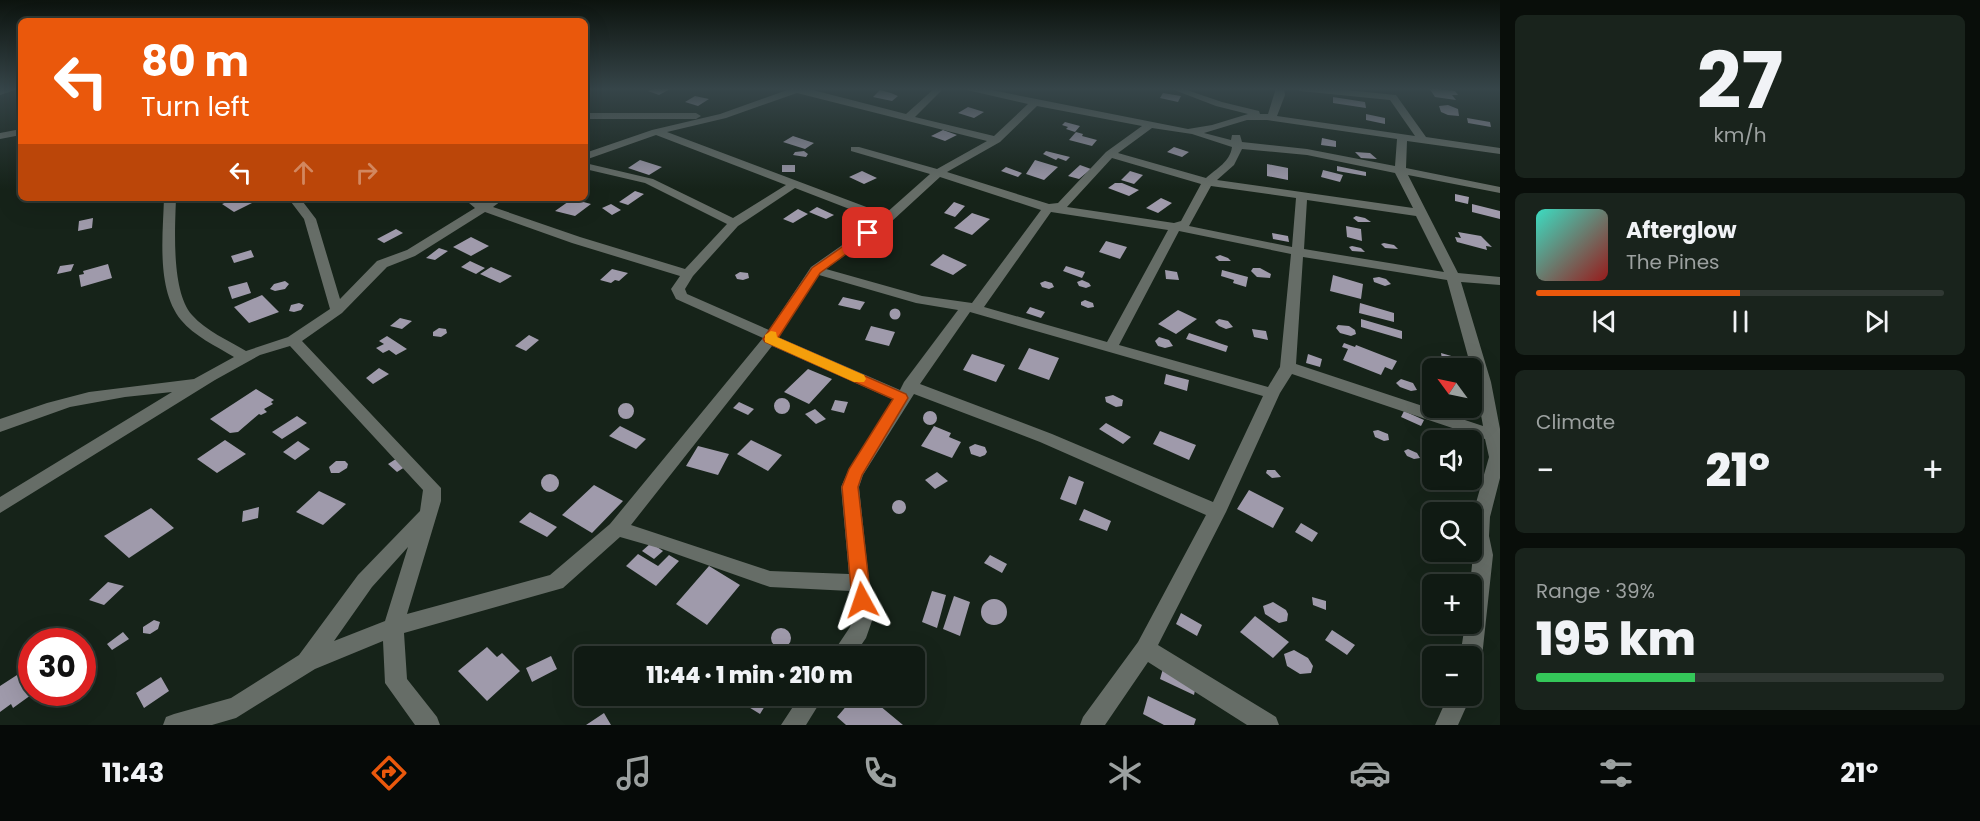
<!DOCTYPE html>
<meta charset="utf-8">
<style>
:root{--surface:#101a13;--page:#19231c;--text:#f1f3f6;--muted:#9ca1a0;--line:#303833;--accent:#ea580c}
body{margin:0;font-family:Poppins,sans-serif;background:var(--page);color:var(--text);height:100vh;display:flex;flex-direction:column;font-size:22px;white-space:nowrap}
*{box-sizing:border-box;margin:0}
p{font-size:20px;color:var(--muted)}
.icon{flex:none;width:33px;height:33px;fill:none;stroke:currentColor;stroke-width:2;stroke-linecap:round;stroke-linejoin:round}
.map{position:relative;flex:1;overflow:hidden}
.sheet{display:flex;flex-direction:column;gap:15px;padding:15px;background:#090e0a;width:480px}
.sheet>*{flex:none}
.hud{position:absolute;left:18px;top:18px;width:570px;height:183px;border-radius:9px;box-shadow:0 6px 24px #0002,0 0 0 2px var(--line);background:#ea580c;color:#fff;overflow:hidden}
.needle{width:39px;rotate:303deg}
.fabs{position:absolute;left:1422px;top:358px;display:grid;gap:12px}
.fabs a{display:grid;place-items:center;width:60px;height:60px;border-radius:9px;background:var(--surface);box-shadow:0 6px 24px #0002,0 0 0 2px var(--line);font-size:30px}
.speed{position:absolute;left:18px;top:628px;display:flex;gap:12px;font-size:30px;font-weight:700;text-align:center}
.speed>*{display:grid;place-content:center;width:78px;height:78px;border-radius:50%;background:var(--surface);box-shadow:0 6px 24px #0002,0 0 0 2px var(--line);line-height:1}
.speed .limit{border:9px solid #d22;background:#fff;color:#111}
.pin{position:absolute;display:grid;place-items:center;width:51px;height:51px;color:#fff;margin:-26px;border-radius:12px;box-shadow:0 3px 9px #0006}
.me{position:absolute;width:66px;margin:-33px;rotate:355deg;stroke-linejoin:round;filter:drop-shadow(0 0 4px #0008)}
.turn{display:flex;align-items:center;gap:21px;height:126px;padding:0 24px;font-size:27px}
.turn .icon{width:78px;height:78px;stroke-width:2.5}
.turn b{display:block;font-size:42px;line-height:51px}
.lanes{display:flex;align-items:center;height:57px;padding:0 24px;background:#0003;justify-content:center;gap:30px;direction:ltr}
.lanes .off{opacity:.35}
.big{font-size:45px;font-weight:800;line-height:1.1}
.sheet .card{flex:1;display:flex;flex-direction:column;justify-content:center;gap:9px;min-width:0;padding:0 21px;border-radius:9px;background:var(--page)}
.sheet .dial{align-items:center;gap:0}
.dial b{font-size:78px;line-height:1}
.song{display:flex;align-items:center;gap:18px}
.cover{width:72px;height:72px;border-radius:9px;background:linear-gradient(135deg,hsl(170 70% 55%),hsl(0 70% 35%))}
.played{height:6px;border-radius:3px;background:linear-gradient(90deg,var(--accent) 50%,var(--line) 50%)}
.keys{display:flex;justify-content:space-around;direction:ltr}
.heat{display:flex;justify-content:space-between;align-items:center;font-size:33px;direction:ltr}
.charge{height:9px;border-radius:4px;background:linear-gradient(90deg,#34c759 39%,var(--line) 0)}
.trip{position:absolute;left:574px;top:646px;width:351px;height:60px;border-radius:9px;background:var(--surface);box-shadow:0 6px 24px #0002,0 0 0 2px var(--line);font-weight:800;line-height:60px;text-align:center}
.menu{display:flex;height:96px;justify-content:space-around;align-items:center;background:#060a08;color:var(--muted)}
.menu .icon{width:42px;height:42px}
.menu .active{color:var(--accent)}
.menu b{font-size:27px;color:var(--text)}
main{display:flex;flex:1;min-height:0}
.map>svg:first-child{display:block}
.building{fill:#9f9aab}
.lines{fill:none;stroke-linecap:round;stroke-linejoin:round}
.minor{fill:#666d67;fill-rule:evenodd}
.route{fill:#ea580c;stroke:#983908;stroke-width:1.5}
.slow{fill:#f59e0b}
</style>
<main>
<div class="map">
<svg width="1500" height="725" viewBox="0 0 1500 725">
<rect width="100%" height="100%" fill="#162319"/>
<path class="building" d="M655,88H665L670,89L659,95L648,91Z
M1429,88L1455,91L1458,95H1452L1456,100L1435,97Z
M880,90L891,93L898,96L892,101L873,97Z
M1163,93L1181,96L1178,102L1160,98Z
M695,96L709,99L698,106L685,102Z
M1333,97L1365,102L1366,108L1333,103Z
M1448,105L1458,109L1459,116L1448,115L1441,112L1439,106Z
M968,107L984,112L974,118L958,113Z
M1366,114L1385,118V124L1366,120Z
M1467,118L1490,122L1491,127L1468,123Z
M1065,122L1080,126L1075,132L1066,129L1068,127L1062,125Z
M943,130L957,135L945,141L931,136Z
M1076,132L1083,134L1082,136L1097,140L1092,146L1069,140Z
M793,136L814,143L805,149L783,142Z
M1322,138L1336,141V147L1321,145Z
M1174,147L1189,152L1182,157L1167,152Z
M804,151L808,154L806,157L793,155L795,152Z
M1046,151L1070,157L1066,161L1058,158L1056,160L1043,154Z
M1355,152L1370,153L1377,159L1361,158Z
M640,160L662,167L649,175L628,168Z
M1035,160L1058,167L1044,180L1026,174Z
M1267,164L1288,168V180L1267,176Z
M782,165H795V172H782Z
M1080,165L1091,169L1079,179L1068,176Z
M1337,166L1366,172V176L1337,171Z
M1006,167L1022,173L1018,177L1001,171Z
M1323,170L1343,175L1340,182L1321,177Z
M862,171L877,178L864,184L849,177Z
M1130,171L1143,175L1134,184L1121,180Z
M1115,183H1122L1139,190L1129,196L1108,188Z
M635,191L644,194L628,205L619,202Z
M1455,194L1469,197L1468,204L1455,201Z
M236,198H244L252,203L234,212L222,204Z
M1161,198L1172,203L1158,213L1146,208Z
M572,199L591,204L575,216L555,211Z
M954,202L965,206L955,217L944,213Z
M611,204L621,210L612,215L602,208Z
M1472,204L1500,211V219L1472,212Z
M817,207L834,215L826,219L809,212Z
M798,209L808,214L793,223L783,219Z
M972,213L990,219L972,235L954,228Z
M1356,216L1365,218L1371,222H1358L1353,218Z
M93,218L92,228L78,231L79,221Z
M1346,226L1361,229L1362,241L1347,237Z
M396,229L403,233L384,243L377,239Z
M1458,232L1481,236L1492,247L1486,246L1487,250L1457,242L1455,237L1461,238Z
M1272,233L1288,236L1289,242L1273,239Z
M471,237L489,246L471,256L453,247Z
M1106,241L1127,247L1120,259L1099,252Z
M1384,243L1394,245L1398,249L1385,248L1381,244Z
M1352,246L1361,248L1365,252L1352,251L1349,247Z
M439,248L448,251L435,260L426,258Z
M251,250L254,257L234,263L231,256Z
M943,254L967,265L953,275L930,265Z
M1220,255L1228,258L1231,261H1219L1215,257Z
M470,261L485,268L476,274L461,267Z
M74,264L71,271L57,274L60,266Z
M108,264L112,278L81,287L79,275L84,274L83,271Z
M1066,266L1085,272L1082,278L1063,271Z
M491,267L512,276L500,283L480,274Z
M1260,268L1271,274L1270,278L1257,277L1251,271L1253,268Z
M612,269L628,273L619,281L615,280L611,283L600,280Z
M1165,270L1177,272L1179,280L1166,279Z
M1222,270L1248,277L1246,287L1233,283L1234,280L1221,276Z
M740,272L748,273L749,278L743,280L737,279L735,275Z
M1333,275L1363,284L1361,299L1330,291Z
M1379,277L1386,279L1391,284L1385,286L1374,282L1373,278Z
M1082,280L1089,283L1091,286L1086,288L1079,286L1077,282Z
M285,281L289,284L285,289L275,291L270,289L274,284Z
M1045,281L1052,283L1054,287L1049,289L1042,287L1040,283Z
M247,282L251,293L232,299L228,287Z
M262,295L279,312L249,323L234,307Z
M843,297L865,302L860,310L838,305Z
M1085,300L1093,303L1094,307L1088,308L1081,305V302Z
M299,303L304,305L301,310L294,312L289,311L291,305Z
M1360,303L1394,313V322L1359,313Z
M1030,307L1045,312L1041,318L1026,313Z
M889.5 314a5.5 5.5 0 1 1 11 0a5.5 5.5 0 1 1-11 0Z
M1178,310L1197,319L1176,334L1158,324Z
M400,318L412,321L402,329L390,326Z
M1219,319L1228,321L1233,327L1226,329L1219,326L1215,322Z
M1361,319L1402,331V339L1361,327Z
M1338,325L1349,326L1355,330L1356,334L1351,336L1340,333L1336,328Z
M871,326L895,332L889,346L865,340Z
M439,328L446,329L447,333L441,337L433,336V332Z
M1252,329L1266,331L1268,340L1254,337Z
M1189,333L1228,346L1226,352L1186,339Z
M529,335L539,340L526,351L515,346Z
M387,336L407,349L396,355L389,350L383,353L376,348L384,344L379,341Z
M1159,337L1169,340L1173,346L1165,348L1158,346L1155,341Z
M1344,343L1355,347L1356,345L1397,361L1392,370L1385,367L1381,375L1343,360L1348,349L1342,347Z
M1029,348L1059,358L1049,380L1018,369Z
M1441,353L1465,360L1466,369L1443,366Z
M972,354L1005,365L996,382L963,370Z
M1308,354L1322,359L1320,367L1306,363Z
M379,368L389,374L373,384L366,378Z
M808,369L832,379L809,404L784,392Z
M1166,374L1189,380L1187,391L1164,384Z
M1401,379L1413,383L1417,390L1411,391L1400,387L1396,383Z
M256,389L274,400L271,402L273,404L264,409L267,412L261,415L259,414L238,432L230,433L210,419Z
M1113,395L1123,400L1122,406L1116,407L1106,402L1105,397Z
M774 406a8 8 0 1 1 16 0a8 8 0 1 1-16 0Z
M835,400L848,402L844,413L831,410Z
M739,402L754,409L748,415L733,408Z
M618 411a8 8 0 1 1 16 0a8 8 0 1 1-16 0Z
M815,409L826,419L816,424L805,414Z
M1404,411L1424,420L1421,426L1401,417Z
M923 418a7 7 0 1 1 14 0a7 7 0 1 1-14 0Z
M297,416L307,423L282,439L272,432Z
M1106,423L1131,437L1123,444L1099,429Z
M620,426L646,439L636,449L609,436Z
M934,426L951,433L949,437L961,442L952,458L921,446Z
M1378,430L1388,434L1389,440L1384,441L1375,437L1373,431Z
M1160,431L1196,445L1189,460L1153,444Z
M225,440L246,454L217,473L197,459Z
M751,440L782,455L768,471L737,454Z
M298,441L310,449L295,460L283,452Z
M975,444L985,447L987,452L985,455L980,457L971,454L969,447Z
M698,446L729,454L718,475L686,466Z
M1408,449L1417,453L1420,458L1414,459L1407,456L1404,451Z
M399,457L408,465L397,472L388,464Z
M336,461H345L348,464L347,468L339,473H331L329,467Z
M1267,470H1275L1281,477L1272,478L1266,473Z
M937,472L948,481L935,489L925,480Z
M541 483a9 9 0 1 1 18 0a9 9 0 1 1-18 0Z
M1069,476L1084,482L1076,505L1060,499Z
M594,485L623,501L592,533L562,515Z
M1249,490L1284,508L1273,528L1237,509Z
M319,491L346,504L323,525L296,512Z
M892 507a7 7 0 1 1 14 0a7 7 0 1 1-14 0Z
M259,507L258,518L242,522L243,511Z
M151,508L174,528L129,558L104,536Z
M1084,509L1111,521L1107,531L1079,520Z
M530,512L557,527L547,537L519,522Z
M1301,523L1318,533L1312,542L1295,532Z
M651,543L663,551L654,559L642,551Z
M638,554L658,566L669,555L679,561L656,586L626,566Z
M990,555L1007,564L1002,573L984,563Z
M709,566L740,585L707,625L676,604Z
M108,582L124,586L104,605L89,600Z
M932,591L946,595L937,628L922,622Z
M954,596L970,602L960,636L943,629Z
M1312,597L1326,601V610L1313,605Z
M981 612a13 13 0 1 1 26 0a13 13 0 1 1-26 0Z
M1273,602L1286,610L1288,614L1287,621L1279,623L1265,614L1263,606Z
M1181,613L1202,625L1197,636L1176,624Z
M1255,616L1289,642L1273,658L1240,632Z
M154,620L160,622L158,629L150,634L143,633V627Z
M771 638a10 10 0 1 1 20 0a10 10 0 1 1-20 0Z
M1332,630L1355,645L1347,655L1325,640Z
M123,632L129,639L112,650L107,644Z
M487,647L497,657L502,653L520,671L487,701L458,671Z
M1294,650L1308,658L1313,666L1311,673L1300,674L1287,666L1284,654Z
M551,656L557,669L532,682L526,668Z
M1164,665L1197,681L1194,695L1160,679Z
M17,675L31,695L13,708L11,704L0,712V686Z
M161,677L169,691L144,708L136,693Z
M754,696H771L760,714L747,706Z
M855,696H868L903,725H846L837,717Z
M1148,696L1196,719L1194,725H1164L1143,714Z
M604,713L611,725H586Z"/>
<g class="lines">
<path class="minor" d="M6,88H21L0,95V89Z
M793,88H805L906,114L935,88H944L915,117L994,136L1028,104L967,90L966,88H981L1188,129L1212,125L1248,114L1216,106L1169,88H1181L1222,102L1259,111L1260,114H1268L1276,88H1284L1285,95L1277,116L1415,136L1390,100L1300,91L1295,88H1326L1396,95L1426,137L1500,148V154L1407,141L1406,168L1500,187V193L1408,175L1458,273L1500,277V285L1461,282L1491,382L1500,429V478L1490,517L1489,536L1493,555L1482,657L1479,664L1472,667V657H1460L1465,624H1472V585H1470L1473,555L1472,517L1489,457L1485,439L1292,374L1280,393L1226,512L1158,645L1276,717L1279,725H1247L1148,662L1105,725H1080L1083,717L1138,642L1206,515L1040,442L914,394L863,475L859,487L873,618L866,638L853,657H830L850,627L853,618L850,591L770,587L662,549L620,537L563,588L404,633L407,679L437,717L440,725H415L385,683L383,641L315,669L236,718L212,725H163L166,717L174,714L231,698L299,655L358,575L420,511L423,490L290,346L260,355L215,380L0,513V497L172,392L125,397L70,407L0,432V419L47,403L89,392L194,379L234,357C216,346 194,336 181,320C156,289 163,235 164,198H176C175,229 171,291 192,315C206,331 228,340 246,351L288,337L330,309L304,219L288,198H300L316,219L340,299L377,261L407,250L475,208L463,198H477L483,203L491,198H505L493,207L580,237L685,269L727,224L645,183L585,169V163L653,179L733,218L786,185L656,135L585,160V153L652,130L720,114ZM797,93L987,141L937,169L859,147H851V151L930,174L885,214L667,132L726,118ZM1037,106L1142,126L1106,152L1058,203L1049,204L947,172L1000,142ZM1247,120H1267L1397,139L1395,166L1307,149L1242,142L1240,135H1232L1231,140L1204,133ZM1152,128L1192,134L1232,147C1230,162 1217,168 1206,178L1118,153ZM1242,149L1307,155L1395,173L1413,208L1217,180L1234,165ZM1112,158L1201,184L1181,221L1174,223L1067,207ZM940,177L1041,210L972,303L922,296L826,269L891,222ZM1211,186L1296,198L1292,247L1189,226ZM795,188L878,220L811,267L769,330L687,294L685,289L693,276L738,226ZM1307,200L1416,216L1444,272L1304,249ZM485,212L572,243L680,276L671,289L676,299L763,338L610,524L550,575L407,614L441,501V488L302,341L342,313L387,267L415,256ZM1051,212L1168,230L1107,342L984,307ZM1179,231L1291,254L1280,367L1268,387L1119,345ZM1303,257L1447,280L1475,382L1483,426L1296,364ZM819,275L916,303L958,310L904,382L900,390L778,337ZM970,312L1263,396L1213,502L1052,434L920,384ZM772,346L894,400L849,469L841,487L849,574L770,571L631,525ZM408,547L385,621L334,641L372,587Z
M585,113H696L701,116L696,119H585Z
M21,129V135L0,139V133Z
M800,696H824L806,725H781Z
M1448,696H1471L1458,725H1435Z"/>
</g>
<linearGradient id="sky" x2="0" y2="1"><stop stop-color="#0c130e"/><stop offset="0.47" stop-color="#364549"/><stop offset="1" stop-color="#364549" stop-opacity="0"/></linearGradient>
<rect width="1500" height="189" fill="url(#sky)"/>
<path class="route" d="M868,229L872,230V235L820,273L778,338L906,394L908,398L862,475L858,487L871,600L868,606L862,608L855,606L852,600L842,487L849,469L893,399L765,342L763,339L812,268Z"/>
<path class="slow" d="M771,331L776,332L777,337L864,375L866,379L864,382H854L765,342V335Z"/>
</svg>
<div class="fabs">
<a><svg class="needle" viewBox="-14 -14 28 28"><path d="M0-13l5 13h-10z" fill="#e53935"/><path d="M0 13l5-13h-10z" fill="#9ca1a0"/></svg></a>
<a><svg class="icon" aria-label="sound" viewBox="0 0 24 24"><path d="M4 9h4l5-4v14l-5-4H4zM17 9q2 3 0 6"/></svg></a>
<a><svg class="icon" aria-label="search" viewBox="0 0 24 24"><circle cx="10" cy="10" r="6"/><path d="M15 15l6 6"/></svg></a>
<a>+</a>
<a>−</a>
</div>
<div class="speed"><div class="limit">30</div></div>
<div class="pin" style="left:868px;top:233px;background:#d93025"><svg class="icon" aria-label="arrive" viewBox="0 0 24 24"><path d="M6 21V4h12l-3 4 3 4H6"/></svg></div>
<svg class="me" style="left:862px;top:600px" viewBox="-20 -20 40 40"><path d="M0-17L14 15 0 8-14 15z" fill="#ea580c" stroke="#fff" stroke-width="4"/></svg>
<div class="trip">11:44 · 1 min · 210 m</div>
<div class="hud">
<div class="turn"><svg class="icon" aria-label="left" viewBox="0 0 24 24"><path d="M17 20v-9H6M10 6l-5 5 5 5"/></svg><div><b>80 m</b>Turn left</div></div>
<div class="lanes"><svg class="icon" aria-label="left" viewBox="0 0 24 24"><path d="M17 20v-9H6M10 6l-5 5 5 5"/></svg><svg class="icon off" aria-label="ahead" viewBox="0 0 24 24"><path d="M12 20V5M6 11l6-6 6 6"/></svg><svg class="icon off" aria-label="right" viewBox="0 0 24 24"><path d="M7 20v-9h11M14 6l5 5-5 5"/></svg></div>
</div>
</div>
<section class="sheet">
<div class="card dial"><b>27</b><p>km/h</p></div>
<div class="card">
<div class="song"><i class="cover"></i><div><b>Afterglow</b><p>The Pines</p></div></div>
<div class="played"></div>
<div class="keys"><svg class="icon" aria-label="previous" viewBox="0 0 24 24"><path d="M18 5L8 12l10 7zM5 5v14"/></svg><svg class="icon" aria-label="pause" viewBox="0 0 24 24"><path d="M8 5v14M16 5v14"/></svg><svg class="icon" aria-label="next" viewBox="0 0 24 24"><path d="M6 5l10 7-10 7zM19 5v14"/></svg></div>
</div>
<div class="card"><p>Climate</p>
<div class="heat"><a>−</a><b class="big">21°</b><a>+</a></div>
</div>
<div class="card"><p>Range · 39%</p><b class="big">195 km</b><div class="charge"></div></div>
</section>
</main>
<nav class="menu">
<b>11:43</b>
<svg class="icon active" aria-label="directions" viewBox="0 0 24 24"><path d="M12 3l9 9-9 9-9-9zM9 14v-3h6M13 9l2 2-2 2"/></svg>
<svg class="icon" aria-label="music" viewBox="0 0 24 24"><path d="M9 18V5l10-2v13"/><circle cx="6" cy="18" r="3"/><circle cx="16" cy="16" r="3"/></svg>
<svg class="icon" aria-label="phone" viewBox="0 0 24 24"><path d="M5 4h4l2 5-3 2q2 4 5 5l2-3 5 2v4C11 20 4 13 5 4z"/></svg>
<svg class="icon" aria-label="climate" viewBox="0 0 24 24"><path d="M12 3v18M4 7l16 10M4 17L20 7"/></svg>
<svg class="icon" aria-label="car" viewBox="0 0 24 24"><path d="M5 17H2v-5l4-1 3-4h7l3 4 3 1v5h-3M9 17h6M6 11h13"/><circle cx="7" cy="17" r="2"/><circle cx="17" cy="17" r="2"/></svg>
<svg class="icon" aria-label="filters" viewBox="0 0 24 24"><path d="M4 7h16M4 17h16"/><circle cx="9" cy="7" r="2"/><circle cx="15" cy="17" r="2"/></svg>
<b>21°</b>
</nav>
